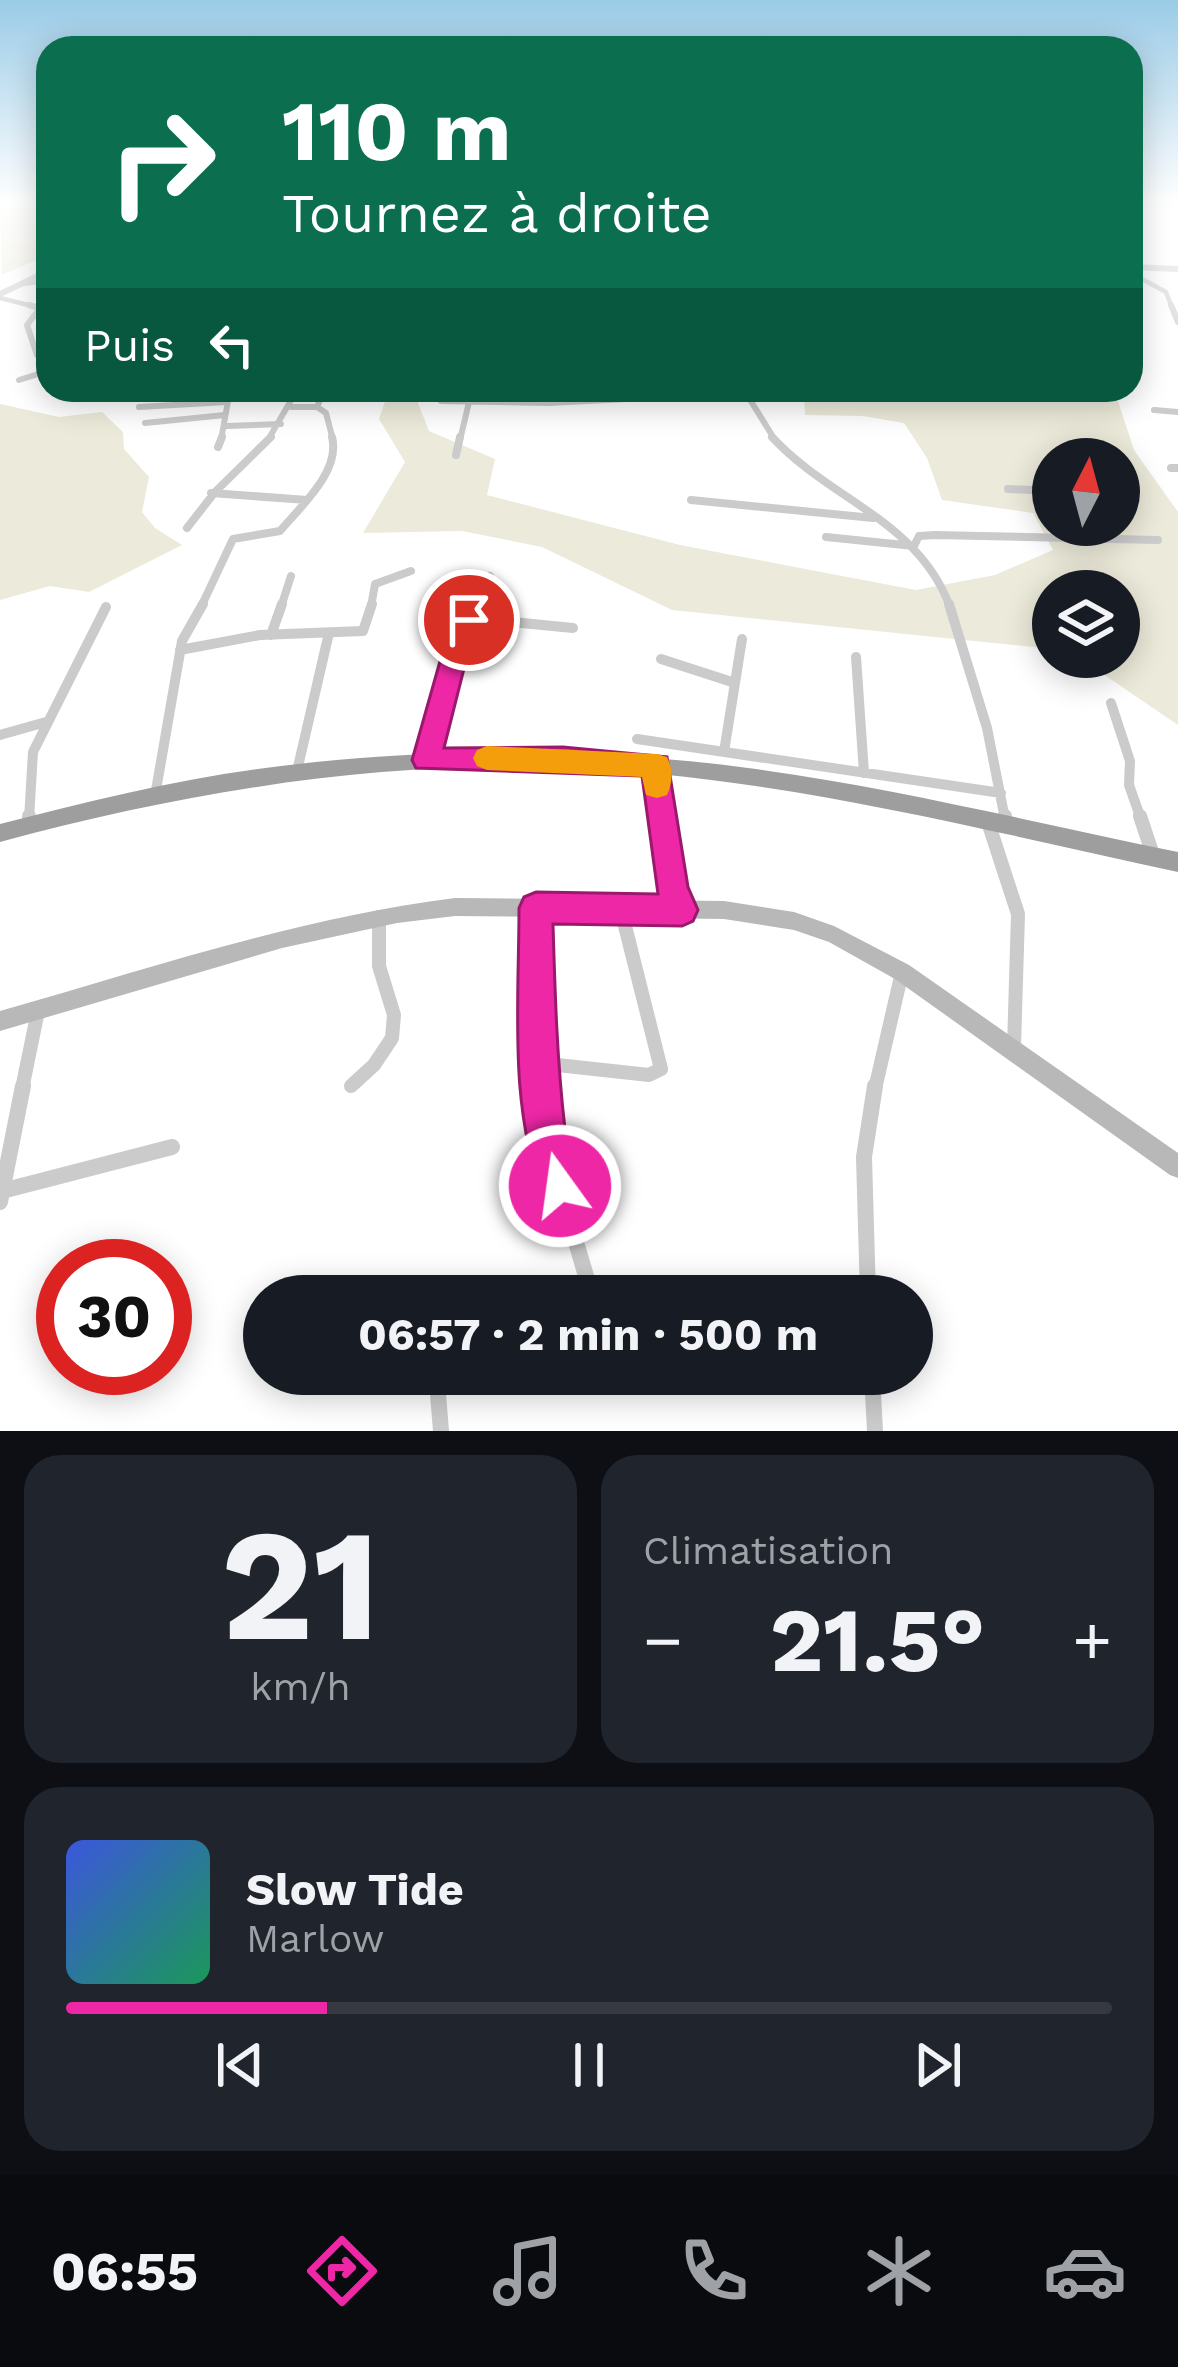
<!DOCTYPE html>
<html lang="fr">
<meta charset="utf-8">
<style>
:root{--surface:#171b24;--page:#20242c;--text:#f1f3f6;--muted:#9ea1a6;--line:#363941;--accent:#ee27a6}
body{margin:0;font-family:"Work Sans",sans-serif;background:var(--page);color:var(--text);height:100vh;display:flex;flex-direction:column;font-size:45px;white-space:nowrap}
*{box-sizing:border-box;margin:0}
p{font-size:39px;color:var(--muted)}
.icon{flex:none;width:66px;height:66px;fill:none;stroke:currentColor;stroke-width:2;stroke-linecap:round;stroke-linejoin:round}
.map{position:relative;height:1431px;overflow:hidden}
.side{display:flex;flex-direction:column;gap:24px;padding:24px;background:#0d0f14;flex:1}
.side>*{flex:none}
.top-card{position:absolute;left:36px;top:36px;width:1107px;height:366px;border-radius:36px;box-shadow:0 6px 30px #0003;background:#0b6e4f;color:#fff;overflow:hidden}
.needle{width:78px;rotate:6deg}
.controls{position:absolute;left:1032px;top:438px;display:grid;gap:24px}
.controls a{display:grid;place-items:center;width:108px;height:108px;border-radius:50%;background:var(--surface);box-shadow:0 6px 30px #0003;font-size:60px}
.speed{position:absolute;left:36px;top:1239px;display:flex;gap:24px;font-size:60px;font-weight:700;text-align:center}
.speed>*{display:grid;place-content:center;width:156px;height:156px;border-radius:50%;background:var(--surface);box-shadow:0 6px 30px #0003;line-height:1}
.speed .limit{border:18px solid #d22;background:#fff;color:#111}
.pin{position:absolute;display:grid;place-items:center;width:102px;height:102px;color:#fff;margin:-51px;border:6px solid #fff;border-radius:50%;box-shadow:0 3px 12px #0007}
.me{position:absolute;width:132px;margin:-66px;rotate:346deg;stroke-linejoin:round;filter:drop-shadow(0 0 9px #0008)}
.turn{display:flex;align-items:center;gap:42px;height:252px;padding:0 48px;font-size:54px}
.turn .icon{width:156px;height:156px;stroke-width:2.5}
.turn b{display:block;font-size:84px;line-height:102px}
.then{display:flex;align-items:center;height:114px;padding:0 48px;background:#0003;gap:24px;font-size:45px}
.big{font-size:90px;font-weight:700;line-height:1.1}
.side .widget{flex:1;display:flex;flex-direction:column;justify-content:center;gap:18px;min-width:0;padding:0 42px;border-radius:36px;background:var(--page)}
.side .dial{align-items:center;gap:0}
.dial b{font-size:156px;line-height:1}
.song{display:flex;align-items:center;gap:36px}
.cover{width:144px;height:144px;border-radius:18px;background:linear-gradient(135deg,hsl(230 70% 55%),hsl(150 70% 35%))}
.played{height:12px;border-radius:6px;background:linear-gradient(90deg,var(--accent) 25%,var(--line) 25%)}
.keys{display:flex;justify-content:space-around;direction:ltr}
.heat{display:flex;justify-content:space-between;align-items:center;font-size:66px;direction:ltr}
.side .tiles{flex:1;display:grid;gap:24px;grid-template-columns:1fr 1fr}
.widget:last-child{grid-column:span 2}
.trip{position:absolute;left:243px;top:1275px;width:690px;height:120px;border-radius:60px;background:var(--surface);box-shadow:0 6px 30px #0003;font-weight:700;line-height:120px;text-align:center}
.tab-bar{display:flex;height:192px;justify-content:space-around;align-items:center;background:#090b0e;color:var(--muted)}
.tab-bar .icon{width:84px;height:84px}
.tab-bar .selected{color:var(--accent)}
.tab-bar b{font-size:54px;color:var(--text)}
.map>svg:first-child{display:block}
.green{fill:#eceada;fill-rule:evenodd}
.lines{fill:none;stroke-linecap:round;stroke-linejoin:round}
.minor-far5{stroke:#cbcbcb;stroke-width:4.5}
.minor-far4{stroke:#cbcbcb;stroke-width:6}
.minor-far3{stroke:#cbcbcb;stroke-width:8}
.minor-far2{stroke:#cbcbcb;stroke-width:10}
.minor-far1{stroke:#cbcbcb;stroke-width:14}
.minor{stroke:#cbcbcb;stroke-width:16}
.tertiary{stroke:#cbcbcb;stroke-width:6}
.secondary{fill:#b8b8b8;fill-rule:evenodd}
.trunk{fill:#9e9e9e;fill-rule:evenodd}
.route{fill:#ee27a6;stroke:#9b196c;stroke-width:3}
.slow{fill:#f59e0b}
</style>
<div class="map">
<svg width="1178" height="1431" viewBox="0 0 1178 1431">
<rect width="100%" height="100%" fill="#fff"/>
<path class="green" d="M0,203H48V244L37,249L48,255L2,275Z
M389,390H426L418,403L429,431L495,459L487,495L680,545L916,590L995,575L1053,550L1033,513L942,500L927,458L904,423L863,416L805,415L804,391L1109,390L1116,395L1134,450L1178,512V725L1078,657H1119V591H1053V649L672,610L542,547L462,531L363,533L405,462L379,419ZM1053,459H1119V525H1053Z
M0,404L59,417L102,412L123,432L124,449L149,477L142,512L155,528L182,545L89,592L50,586L0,600Z"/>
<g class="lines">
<path class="minor-far5" d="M1170,203L1178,206
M1131,273L1166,292L1172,308
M23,284L48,281
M0,298L40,308"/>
<path class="minor-far4" d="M29,305L40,308L27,325L37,355L48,360
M1171,305L1178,322
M19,380L48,371
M744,390L775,440
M441,401L549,403L744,393
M139,407L227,402
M291,407H317L326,413L333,440
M317,407L324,390
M1154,410L1178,412
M145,423L225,415
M227,426L281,424
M221,440L230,390
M268,440L297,390
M460,440L469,402"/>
<path class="minor-far3" d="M772,437C830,500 919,521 950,607
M218,447L222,437
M456,455L460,437
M1171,468H1178
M1008,489L1053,491
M211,493L307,500
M691,500L873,518
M187,528L215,492L271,437
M826,537L914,546L919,536L935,535L1158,540
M201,607L233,539L280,531C301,506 341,471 332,437
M281,607L291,576
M371,607L375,584L411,571
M473,607L490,576"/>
<path class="minor-far2" d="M949,604L987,728L1005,819
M464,622L474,604
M271,635L282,604
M180,650L260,635L363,631L372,604
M856,657L864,773
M661,659L735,683
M1111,703L1130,761L1129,785L1141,819
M0,735L46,722
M637,739L1001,793
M724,752L742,639
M426,760L464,622L481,619L573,628
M657,766L660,819
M297,771L329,633
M155,796L182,641L203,604
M29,819L33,752L106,607"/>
<path class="minor-far1" d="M659,816L669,875L681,909
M1005,816L1006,824
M1140,816L1153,855
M988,822L1018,914L1014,1047
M29,824V816
M536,908L535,992L542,1089
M539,1063L649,1075L661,1069L621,910
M351,1086L374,1065L392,1038L394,1015L379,966V917
M22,1089L38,1011
M875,1089L902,972"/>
<path class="minor" d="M542,1086L546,1140L586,1276
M2,1191L172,1147
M0,1202L23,1086
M868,1296L864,1157L875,1086
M872,1374L875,1431
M438,1394L441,1431"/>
<path class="tertiary" d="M1131,267L1178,269
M0,294L48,271"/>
<path class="secondary" d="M455,898L724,901L794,912L834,926L909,965L1178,1153V1178L1170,1175L895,979L829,942L794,930L724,919L455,916L397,923L282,948L0,1031V1011C151,968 298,918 455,898Z"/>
<path class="trunk" d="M466,752C560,752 654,755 748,768C893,787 1035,823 1178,852V872C1006,835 834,791 658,774C436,751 215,784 0,842V824C93,800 186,777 281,766C343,758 404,755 466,752Z"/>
</g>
<linearGradient id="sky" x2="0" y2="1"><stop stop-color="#9acbe7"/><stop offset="0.5" stop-color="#fff"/><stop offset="1" stop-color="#fff" stop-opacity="0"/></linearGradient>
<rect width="1178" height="404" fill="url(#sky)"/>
<path class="route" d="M469,611L481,620L474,629L444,748L563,747L667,757L688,887L698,910L693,921L682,926L553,924C555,993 557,1061 565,1129C568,1154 585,1176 575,1200L560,1206L545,1200C508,1110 519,1004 519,908L524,897L536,892L658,894L642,776L416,768L412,760L450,626Z"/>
<path class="slow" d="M487,746L657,754L667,757C673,769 673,782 667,795L657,798L646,795L642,777L487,770L477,766L473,758L477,750Z"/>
</svg>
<div class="controls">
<a><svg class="needle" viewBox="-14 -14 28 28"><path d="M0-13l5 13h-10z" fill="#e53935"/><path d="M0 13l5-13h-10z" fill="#9ea1a6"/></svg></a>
<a><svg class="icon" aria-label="layers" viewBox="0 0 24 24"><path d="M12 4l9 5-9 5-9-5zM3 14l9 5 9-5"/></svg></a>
</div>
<div class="speed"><div class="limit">30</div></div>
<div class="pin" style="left:469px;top:620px;background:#d93025"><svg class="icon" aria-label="arrive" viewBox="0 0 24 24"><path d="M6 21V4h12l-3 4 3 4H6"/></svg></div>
<svg class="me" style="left:560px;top:1186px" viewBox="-20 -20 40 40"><circle r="17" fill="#ee27a6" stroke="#fff" stroke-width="3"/><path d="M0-11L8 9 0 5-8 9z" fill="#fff"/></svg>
<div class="trip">06:57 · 2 min · 500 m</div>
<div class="top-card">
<div class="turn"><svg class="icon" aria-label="right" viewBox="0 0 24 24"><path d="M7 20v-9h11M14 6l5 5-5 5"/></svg><div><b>110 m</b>Tournez à droite</div></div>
<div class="then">Puis<svg class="icon" aria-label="left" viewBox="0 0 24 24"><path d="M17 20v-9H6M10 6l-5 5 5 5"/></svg></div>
</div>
</div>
<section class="side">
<div class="tiles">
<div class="widget dial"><b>21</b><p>km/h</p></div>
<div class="widget"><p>Climatisation</p>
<div class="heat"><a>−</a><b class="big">21.5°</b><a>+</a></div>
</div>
<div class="widget">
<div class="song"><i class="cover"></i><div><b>Slow Tide</b><p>Marlow</p></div></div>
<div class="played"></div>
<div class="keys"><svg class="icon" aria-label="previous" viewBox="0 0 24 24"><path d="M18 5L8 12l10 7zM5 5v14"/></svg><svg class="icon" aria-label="pause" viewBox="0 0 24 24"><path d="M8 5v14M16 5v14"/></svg><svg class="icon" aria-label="next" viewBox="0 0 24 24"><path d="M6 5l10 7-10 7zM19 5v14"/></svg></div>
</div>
</div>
</section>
<nav class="tab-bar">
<b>06:55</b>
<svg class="icon selected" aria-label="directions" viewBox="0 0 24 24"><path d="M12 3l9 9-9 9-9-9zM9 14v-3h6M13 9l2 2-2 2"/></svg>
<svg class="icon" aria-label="music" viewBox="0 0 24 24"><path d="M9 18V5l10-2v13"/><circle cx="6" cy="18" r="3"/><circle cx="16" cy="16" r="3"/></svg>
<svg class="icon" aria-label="phone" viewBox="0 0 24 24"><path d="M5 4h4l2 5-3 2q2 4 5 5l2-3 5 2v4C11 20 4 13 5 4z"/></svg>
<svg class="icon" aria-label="climate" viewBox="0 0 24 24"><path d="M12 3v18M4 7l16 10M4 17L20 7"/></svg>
<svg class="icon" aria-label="car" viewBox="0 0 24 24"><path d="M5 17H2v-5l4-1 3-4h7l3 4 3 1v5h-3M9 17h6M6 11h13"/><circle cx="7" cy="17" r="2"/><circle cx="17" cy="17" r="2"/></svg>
</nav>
